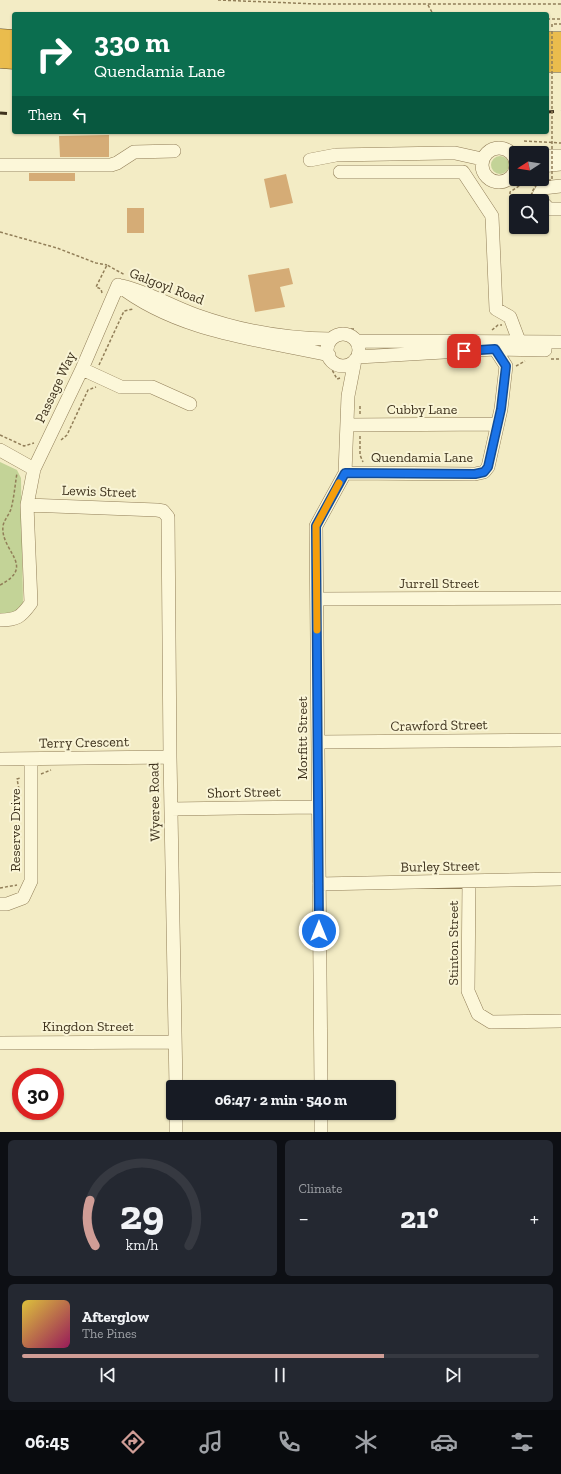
<!DOCTYPE html>
<meta charset="utf-8">
<style>
:root{--surface:#171b24;--page:#242831;--text:#f1f3f6;--muted:#9ea1a6;--line:#363941;--accent:#d09d96}
body{margin:0;font-family:"Zilla Slab",serif;background:var(--page);color:var(--text);height:100vh;display:flex;flex-direction:column;font-size:15px;white-space:nowrap}
*{box-sizing:border-box;margin:0}
p{font-size:13px;color:var(--muted)}
.icon{flex:none;width:22px;height:22px;fill:none;stroke:currentColor;stroke-width:2;stroke-linecap:round;stroke-linejoin:round}
.map{position:relative;height:1132px;overflow:hidden}
.side{display:flex;flex-direction:column;gap:8px;padding:8px;background:#0d0f14;flex:1}
.side>*{flex:none}
.guide{position:absolute;left:12px;top:12px;width:537px;height:122px;border-radius:4px;box-shadow:0 1px 3px #0004;background:#0b6e4f;color:#fff;overflow:hidden}
.needle{width:26px;rotate:258deg}
.tools{position:absolute;left:509px;top:146px;display:grid;gap:8px}
.tools a{display:grid;place-items:center;width:40px;height:40px;border-radius:4px;background:var(--surface);box-shadow:0 1px 3px #0004;font-size:20px}
.speed{position:absolute;left:12px;top:1068px;display:flex;gap:8px;font-size:20px;font-weight:700;text-align:center}
.speed>*{display:grid;place-content:center;width:52px;height:52px;border-radius:50%;background:var(--surface);box-shadow:0 1px 3px #0004;line-height:1}
.speed .limit{border:6px solid #d22;background:#fff;color:#111}
.pin{position:absolute;display:grid;place-items:center;width:34px;height:34px;color:#fff;margin:-17px;border-radius:8px;box-shadow:0 2px 6px #0006}
.me{position:absolute;width:44px;margin:-22px;rotate:0deg;stroke-linejoin:round;filter:drop-shadow(0 0 3px #0008)}
.turn{display:flex;align-items:center;gap:14px;height:84px;padding:0 16px;font-size:18px}
.turn .icon{width:52px;height:52px;stroke-width:2.5}
.turn b{display:block;font-size:28px;line-height:34px}
.then{display:flex;align-items:center;height:38px;padding:0 16px;background:#0003;gap:8px;font-size:15px}
.big{font-size:30px;font-weight:700;line-height:1.1}
.side .card{flex:1;display:flex;flex-direction:column;justify-content:center;gap:6px;min-width:0;padding:0 14px;border-radius:6px;background:var(--page)}
.side .dial{align-items:center;gap:0}
.dial svg{height:104px;overflow:visible;fill:none;stroke:var(--line);stroke-width:7;stroke-linecap:round;text-anchor:middle}
.dial text{fill:var(--text);stroke:none}
.song{display:flex;align-items:center;gap:12px}
.cover{width:48px;height:48px;border-radius:6px;background:linear-gradient(135deg,hsl(50 70% 55%),hsl(330 70% 35%))}
.played{height:4px;border-radius:2px;background:linear-gradient(90deg,var(--accent) 70%,var(--line) 70%)}
.keys{display:flex;justify-content:space-around;direction:ltr}
.heat{display:flex;justify-content:space-between;align-items:center;font-size:22px;direction:ltr}
.side .tiles{flex:1;display:grid;gap:8px;grid-template-columns:1fr 1fr}
.card:last-child{grid-column:span 2}
.trip{position:absolute;left:166px;top:1080px;width:230px;height:40px;border-radius:4px;background:var(--surface);box-shadow:0 1px 3px #0004;font-weight:700;line-height:40px;text-align:center}
.tabs{display:flex;height:64px;justify-content:space-around;align-items:center;background:#090b0e;color:var(--muted)}
.tabs .icon{width:28px;height:28px}
.tabs .on{color:var(--accent)}
.tabs b{font-size:18px;color:var(--text)}
.map>svg:first-child{display:block}
.green{fill:#c3d397}
.building{fill:#d5ac76}
.lines{fill:none;stroke-linecap:round;stroke-linejoin:round}
.minor-casing{stroke:#917e58;stroke-width:14}
.highway-casing{stroke:#5e4b2d;stroke-width:21}
.path{stroke:#917e58;stroke-width:1.5;stroke-dasharray:3 2;stroke-linecap:butt}
.minor{stroke:#fcf7d9;stroke-width:13}
.highway{stroke:#eabc4d;stroke-width:20}
.rail{stroke:#3f331e;stroke-width:3;stroke-dasharray:7 7;stroke-linecap:butt}
.path-bridge{stroke:#917e58;stroke-width:1.5;stroke-dasharray:3 2;stroke-linecap:butt}
.route-casing{stroke:#114b97;stroke-width:10}
.route{stroke:#1a73e8;stroke-width:7}
.slow{stroke:#f59e0b;stroke-width:7}
.labels{text-anchor:middle;stroke-width:4;stroke-linejoin:round;paint-order:stroke}
.street-label{font-size:14px;fill:#3f331e;stroke:#f9f4d5}
</style>
<div class="map">
<svg width="561" height="1132" viewBox="0 0 561 1132">
<rect width="100%" height="100%" fill="#f3ecc5"/>
<path class="green" d="M491 165a9 9 0 1 1 18 0a9 9 0 1 1-18 0Z
M0,462L17,470L21,478L23,603L19,611L0,615Z"/>
<path class="building" d="M109,135V157H60L59,136Z
M29,173H75V181H29Z
M286,174L293,203L270,208L264,179Z
M127,208H144V233H127Z
M289,268L293,284L280,287L285,307L255,312L248,275Z"/>
<g class="lines">
<defs>
<path id="minor" d="M482 165a17 17 0 1 1 34 0a17 17 0 1 1-34 0Z
M542,156H561
M310,160L336,155L445,153H455L482,159
M0,165H111L117,163L134,152L174,151
M542,166L561,164
M340,172H463L492,216L496,309L510,317L519,341
M542,201L539,195L543,188L561,186
M542,202L549,209H561
M118,285C178,332 257,339 329,355
M122,286C148,292 171,306 196,315C238,330 285,339 331,339
M327 350a16 16 0 1 1 32 0a16 16 0 1 1-32 0Z
M356,341L561,342
M358,357L495,349L545,350
M82,369L121,387H152L190,404
M348,425L497,424
M0,450L34,469
M345,473L475,474L484,472L488,467L501,409L506,366L495,349
M27,505L157,510L163,511L168,517L170,757L176,1087
M317,599L561,598
M0,620C17,620 21,617 31,603L27,505L34,469L82,369L118,285
M318,742L561,740
M0,759L170,757
M171,809L318,807
M469,881L468,991L478,1014L491,1022L561,1021
M319,884L561,879
M0,904H7L23,898L31,881V760
M0,1043L175,1042
M321,1087L316,526L345,473L348,396L355,360
M176,1113V1132
M321,1113V1132"/>
<path id="highway" d="M0,39L14,40
M547,42H561
M0,58L14,59
M547,62H561"/>
</defs>
<use href="#minor" class="minor-casing"/>
<use href="#highway" class="highway-casing"/>
<path class="path" d="M218,0L317,4H561
M428,5L433,14
M547,19H561
M552,27V24H561
M524,141L561,143
M516,207L510,199V192L528,180H535
M0,232L57,248L96,263L107,265
M102,293L101,289L96,287L107,265L125,275
M336,329H355
M492,330L498,325H502
M551,359H561
M99,365L124,311L133,309
M330,366L337,379L340,378
M516,366L525,361
M360,406V414
M0,435L24,446L34,443
M360,436V455L363,462
M61,440L67,435L88,390L96,387
M0,585C37,566 0,551 3,526C4,520 9,515 11,509C14,498 15,485 17,473
M41,774L51,770
M19,789L17,779L20,778
M0,888L17,885
M169,1096V1104"/>
<use href="#minor" class="minor"/>
<use href="#highway" class="highway"/>
<path class="rail" d="M547,112L561,111
M0,113L14,114"/>
<path class="path-bridge" d="M531,196C534,184 540,180 552,180V31"/>
</g>
<g class="lines">
<defs>
<path id="route" d="M319,931L316,526L345,473L475,474L484,472L488,467L501,409L506,366L495,349L464,351"/>
</defs>
<use href="#route" class="route-casing"/>
<use href="#route" class="route"/>
<path class="slow" d="M317,630L316,526L339,483"/>
</g>
<g class="labels">
<g class="street-label">
<text transform="translate(167 286) rotate(21)" y="5">Galgoyl Road</text>
<text transform="translate(55 387) rotate(-65)" y="5">Passage Way</text>
<text x="422" y="414">Cubby Lane</text>
<text x="422" y="462">Quendamia Lane</text>
<text transform="translate(99 491) rotate(2)" y="5">Lewis Street</text>
<text x="439" y="588">Jurrell Street</text>
<text transform="translate(439 725) rotate(-1)" y="5">Crawford Street</text>
<text transform="translate(302 738) rotate(-90)" y="5">Morfitt Street</text>
<text transform="translate(84 742) rotate(-1)" y="5">Terry Crescent</text>
<text transform="translate(244 792) rotate(-1)" y="5">Short Street</text>
<text transform="translate(154 802) rotate(-91)" y="5">Wyeree Road</text>
<text transform="translate(15 830) rotate(-90)" y="5">Reserve Drive</text>
<text transform="translate(440 866) rotate(-1)" y="5">Burley Street</text>
<text transform="translate(453 943) rotate(-90)" y="5">Stinton Street</text>
<text x="88" y="1031">Kingdon Street</text>
</g>
</g>
</svg>
<div class="tools">
<a><svg class="needle" viewBox="-14 -14 28 28"><path d="M0-13l5 13h-10z" fill="#e53935"/><path d="M0 13l5-13h-10z" fill="#9ea1a6"/></svg></a>
<a><svg class="icon" aria-label="search" viewBox="0 0 24 24"><circle cx="10" cy="10" r="6"/><path d="M15 15l6 6"/></svg></a>
</div>
<div class="speed"><div class="limit">30</div></div>
<div class="pin" style="left:464px;top:351px;background:#d93025"><svg class="icon" aria-label="arrive" viewBox="0 0 24 24"><path d="M6 21V4h12l-3 4 3 4H6"/></svg></div>
<svg class="me" style="left:319px;top:931px" viewBox="-20 -20 40 40"><circle r="17" fill="#1a73e8" stroke="#fff" stroke-width="3"/><path d="M0-11L8 9 0 5-8 9z" fill="#fff"/></svg>
<div class="trip">06:47 · 2 min · 540 m</div>
<div class="guide">
<div class="turn"><svg class="icon" aria-label="right" viewBox="0 0 24 24"><path d="M7 20v-9h11M14 6l5 5-5 5"/></svg><div><b>330 m</b>Quendamia Lane</div></div>
<div class="then">Then<svg class="icon" aria-label="left" viewBox="0 0 24 24"><path d="M17 20v-9H6M10 6l-5 5 5 5"/></svg></div>
</div>
</div>
<section class="side">
<div class="tiles">
<div class="card dial"><svg viewBox="0 0 100 80">
<path d="M14 69A42 42 0 1 1 86 69"/>
<path d="M14 69A42 42 0 0 1 10 34" stroke="#d09d96"/>
<text x="50" y="56" font-size="32" font-weight="700">29</text>
<text x="50" y="72" font-size="11">km/h</text>
</svg></div>
<div class="card"><p>Climate</p>
<div class="heat"><a>−</a><b class="big">21°</b><a>+</a></div>
</div>
<div class="card">
<div class="song"><i class="cover"></i><div><b>Afterglow</b><p>The Pines</p></div></div>
<div class="played"></div>
<div class="keys"><svg class="icon" aria-label="previous" viewBox="0 0 24 24"><path d="M18 5L8 12l10 7zM5 5v14"/></svg><svg class="icon" aria-label="pause" viewBox="0 0 24 24"><path d="M8 5v14M16 5v14"/></svg><svg class="icon" aria-label="next" viewBox="0 0 24 24"><path d="M6 5l10 7-10 7zM19 5v14"/></svg></div>
</div>
</div>
</section>
<nav class="tabs">
<b>06:45</b>
<svg class="icon on" aria-label="directions" viewBox="0 0 24 24"><path d="M12 3l9 9-9 9-9-9zM9 14v-3h6M13 9l2 2-2 2"/></svg>
<svg class="icon" aria-label="music" viewBox="0 0 24 24"><path d="M9 18V5l10-2v13"/><circle cx="6" cy="18" r="3"/><circle cx="16" cy="16" r="3"/></svg>
<svg class="icon" aria-label="phone" viewBox="0 0 24 24"><path d="M5 4h4l2 5-3 2q2 4 5 5l2-3 5 2v4C11 20 4 13 5 4z"/></svg>
<svg class="icon" aria-label="climate" viewBox="0 0 24 24"><path d="M12 3v18M4 7l16 10M4 17L20 7"/></svg>
<svg class="icon" aria-label="car" viewBox="0 0 24 24"><path d="M5 17H2v-5l4-1 3-4h7l3 4 3 1v5h-3M9 17h6M6 11h13"/><circle cx="7" cy="17" r="2"/><circle cx="17" cy="17" r="2"/></svg>
<svg class="icon" aria-label="filters" viewBox="0 0 24 24"><path d="M4 7h16M4 17h16"/><circle cx="9" cy="7" r="2"/><circle cx="15" cy="17" r="2"/></svg>
</nav>
